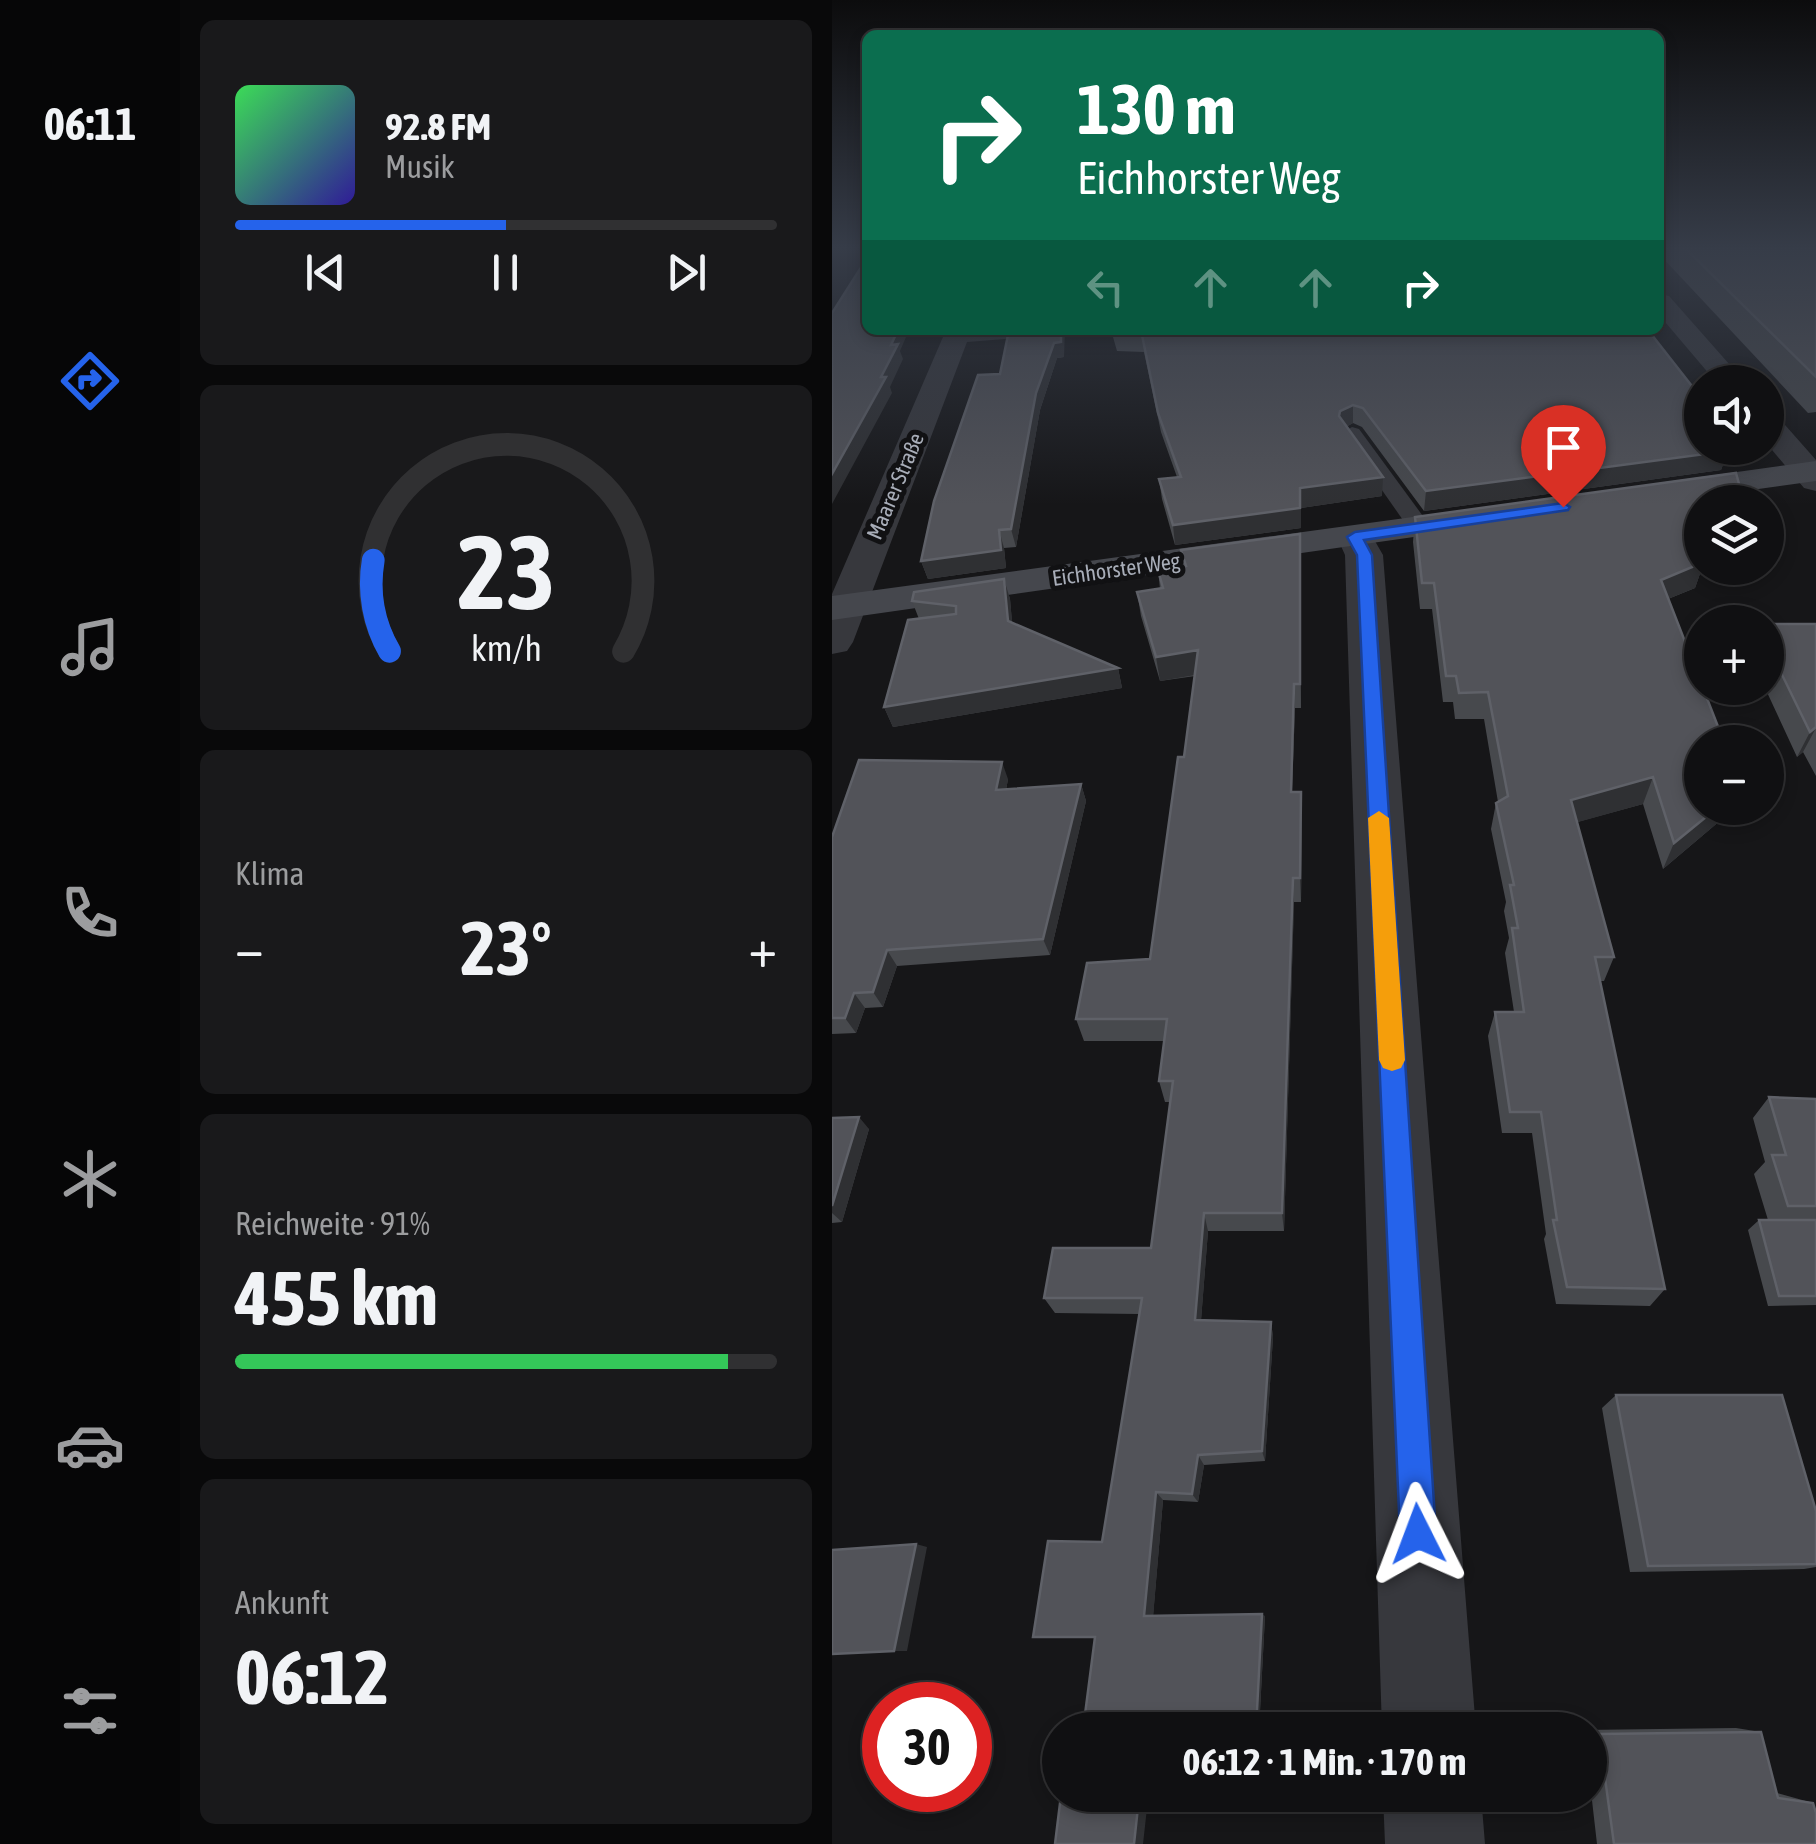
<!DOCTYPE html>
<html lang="de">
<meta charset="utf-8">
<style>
:root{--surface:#101012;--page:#19191b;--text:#f1f3f6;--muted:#9c9d9f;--line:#303032;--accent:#2563eb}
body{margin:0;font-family:"Asap Condensed",sans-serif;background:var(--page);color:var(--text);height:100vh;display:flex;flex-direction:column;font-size:38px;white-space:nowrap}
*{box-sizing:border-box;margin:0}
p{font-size:32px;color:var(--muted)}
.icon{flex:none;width:55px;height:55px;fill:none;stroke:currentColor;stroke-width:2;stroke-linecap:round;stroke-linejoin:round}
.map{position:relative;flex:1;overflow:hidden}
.side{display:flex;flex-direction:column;gap:20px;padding:20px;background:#09090a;width:652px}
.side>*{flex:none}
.hud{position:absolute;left:30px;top:30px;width:802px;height:305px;border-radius:15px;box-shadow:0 5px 15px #0003,0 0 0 2px var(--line);background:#0b6e4f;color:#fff;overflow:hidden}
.buttons{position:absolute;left:852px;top:365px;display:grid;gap:20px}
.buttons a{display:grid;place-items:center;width:100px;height:100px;border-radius:50%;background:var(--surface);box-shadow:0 5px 15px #0003,0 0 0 2px var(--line);font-size:50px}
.speed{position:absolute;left:30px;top:1682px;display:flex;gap:20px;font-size:50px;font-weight:700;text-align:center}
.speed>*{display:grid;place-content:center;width:130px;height:130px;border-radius:50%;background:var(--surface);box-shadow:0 5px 15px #0003,0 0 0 2px var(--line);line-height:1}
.speed .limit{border:15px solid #d22;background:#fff;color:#111}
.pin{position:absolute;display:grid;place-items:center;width:85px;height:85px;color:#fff;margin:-102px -42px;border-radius:50% 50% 50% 0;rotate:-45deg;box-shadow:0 0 10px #0007}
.pin .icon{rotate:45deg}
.me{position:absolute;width:110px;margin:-55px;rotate:357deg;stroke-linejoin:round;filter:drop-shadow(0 0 8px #0008)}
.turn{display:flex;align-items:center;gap:35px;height:210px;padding:0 50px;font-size:45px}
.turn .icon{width:130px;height:130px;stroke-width:2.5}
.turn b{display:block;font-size:70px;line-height:85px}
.lanes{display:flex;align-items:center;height:95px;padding:0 50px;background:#0003;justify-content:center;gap:50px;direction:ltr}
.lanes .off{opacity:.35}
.big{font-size:75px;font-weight:700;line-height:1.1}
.side .widget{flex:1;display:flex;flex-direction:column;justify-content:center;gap:15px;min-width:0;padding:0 35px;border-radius:15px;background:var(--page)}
.side .dial{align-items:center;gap:0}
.dial svg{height:260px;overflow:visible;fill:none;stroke:var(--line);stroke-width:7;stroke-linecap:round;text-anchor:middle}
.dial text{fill:var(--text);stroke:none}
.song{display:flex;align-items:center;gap:30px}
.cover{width:120px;height:120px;border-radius:15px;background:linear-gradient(135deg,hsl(130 70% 55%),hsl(250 70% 35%))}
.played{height:10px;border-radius:5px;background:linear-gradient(90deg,var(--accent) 50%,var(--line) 50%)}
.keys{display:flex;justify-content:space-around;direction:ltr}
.heat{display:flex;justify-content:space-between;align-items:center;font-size:55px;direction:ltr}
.charge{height:15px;border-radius:8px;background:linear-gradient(90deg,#34c759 91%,var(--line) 0)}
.trip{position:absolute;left:210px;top:1712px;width:565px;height:100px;border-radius:50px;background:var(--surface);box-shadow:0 5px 15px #0003,0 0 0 2px var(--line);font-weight:700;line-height:100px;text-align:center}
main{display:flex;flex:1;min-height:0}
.dock{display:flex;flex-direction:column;width:180px;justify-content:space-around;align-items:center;background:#060607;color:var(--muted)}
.dock .icon{width:70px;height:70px}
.dock .current{color:var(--accent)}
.dock b{font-size:45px;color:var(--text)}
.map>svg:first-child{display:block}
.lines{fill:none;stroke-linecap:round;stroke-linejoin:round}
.service{fill:#37383d;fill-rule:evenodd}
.minor{fill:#37383d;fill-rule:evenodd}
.secondary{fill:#45474d;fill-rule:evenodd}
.wall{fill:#47494d}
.shaded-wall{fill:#2f3033}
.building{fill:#525359;stroke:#5f6168;stroke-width:2.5}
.route{fill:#2563eb;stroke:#184099;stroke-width:2.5}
.slow{fill:#f59e0b}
.labels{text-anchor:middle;stroke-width:10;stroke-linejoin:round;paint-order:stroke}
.far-street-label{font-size:22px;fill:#a8adb8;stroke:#111113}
</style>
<main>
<nav class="dock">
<b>06:11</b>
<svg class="icon current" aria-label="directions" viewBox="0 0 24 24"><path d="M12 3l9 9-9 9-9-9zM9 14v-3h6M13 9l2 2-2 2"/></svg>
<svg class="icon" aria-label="music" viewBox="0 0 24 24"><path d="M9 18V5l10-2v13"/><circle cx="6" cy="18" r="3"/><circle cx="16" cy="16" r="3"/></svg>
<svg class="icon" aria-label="phone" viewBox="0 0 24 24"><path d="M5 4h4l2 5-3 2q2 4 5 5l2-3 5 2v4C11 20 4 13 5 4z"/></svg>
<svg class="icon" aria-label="climate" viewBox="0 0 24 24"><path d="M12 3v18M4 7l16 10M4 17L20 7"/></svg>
<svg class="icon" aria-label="car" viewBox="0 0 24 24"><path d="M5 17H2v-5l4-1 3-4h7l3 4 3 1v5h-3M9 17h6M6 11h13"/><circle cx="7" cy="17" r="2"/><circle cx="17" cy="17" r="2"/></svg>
<svg class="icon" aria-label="filters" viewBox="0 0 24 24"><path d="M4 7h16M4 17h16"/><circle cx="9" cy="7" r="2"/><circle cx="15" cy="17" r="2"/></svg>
</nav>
<section class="side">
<div class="widget">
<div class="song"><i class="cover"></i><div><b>92.8 FM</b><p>Musik</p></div></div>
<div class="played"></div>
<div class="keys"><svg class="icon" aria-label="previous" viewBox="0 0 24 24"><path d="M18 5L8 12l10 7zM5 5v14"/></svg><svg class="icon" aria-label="pause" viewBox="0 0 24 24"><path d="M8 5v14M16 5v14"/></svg><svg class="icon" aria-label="next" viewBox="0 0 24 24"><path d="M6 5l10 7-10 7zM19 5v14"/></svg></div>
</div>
<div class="widget dial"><svg viewBox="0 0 100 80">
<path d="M14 69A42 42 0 1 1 86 69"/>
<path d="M14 69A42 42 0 0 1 9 41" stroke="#2563eb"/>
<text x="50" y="56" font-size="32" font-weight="700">23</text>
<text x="50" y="72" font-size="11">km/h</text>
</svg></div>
<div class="widget"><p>Klima</p>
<div class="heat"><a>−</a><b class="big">23°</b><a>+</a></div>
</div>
<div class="widget"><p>Reichweite · 91%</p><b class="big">455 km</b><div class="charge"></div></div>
<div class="widget"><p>Ankunft</p><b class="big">06:12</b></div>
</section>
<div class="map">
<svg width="984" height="1844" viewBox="0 0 984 1844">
<rect width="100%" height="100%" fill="#161618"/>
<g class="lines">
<path class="service" d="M520,427L527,429L596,523L599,528L596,533H580L510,433Z"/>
<path class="minor" d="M828,294L837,296L913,382H884L828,316Z
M114,330H200L187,338L135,342L21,642L15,651L0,654V594Z
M935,415L946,417L984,460V491L972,488L935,444Z
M523,526L536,529L551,555L644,1730H550L513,555L505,537L510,529Z
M551,1795H649L653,1844H553Z"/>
<path class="secondary" d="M984,461V481L833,502L821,499L816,492L821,485L833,482Z
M654,507L666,511L672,518L666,525L0,620V596Z"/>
</g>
<path class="wall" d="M828,247H984V412L976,413L828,255Z
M177,330L232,357L225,358L208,410L184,547L172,548L174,568L96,579L89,561L168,374Z
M279,330H816L896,451L889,470L592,511L530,427L521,423L514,427L550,496L469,508V528L343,545L330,499L327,479L345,477L329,432L312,352L285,351Z
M870,502V568L863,588L836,599L870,808H900L896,814L831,869L811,804L745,822L782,957L772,981H768L833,1289L818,1306L724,1304L712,1239L714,1234L700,1133H670L656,1036L663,1012H682L673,953L677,938L672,911L674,902L659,829L664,803L666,802L652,719H623L621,702H611L600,609H588L581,542L583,517Z
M468,534L469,708H463L460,792L470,816L469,902H462L452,1231H376L369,1320L439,1322L441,1337L433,1461L372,1465L366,1502L331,1500L321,1616H433L427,1730H251L263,1638L201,1637L270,1542L307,1314L223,1313L212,1298L319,1248L339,1102H333L327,1081L332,1041H252L244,1019L318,959L352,757L363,676L328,681L309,616L305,592L328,589L326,570L351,567L349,550Z
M172,579L178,599L180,623L286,668L290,688L61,727L52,707L87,619L80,601Z
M935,624H984V776L971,752L965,757L933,688H935Z
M176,779L174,790L249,784L254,801L218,955L65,966L51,1007L33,1008L24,1033L0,1034V837Z
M937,1097L984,1099V1305L936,1306L916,1230L927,1220H936L922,1174L933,1162L921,1118Z
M0,1118L37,1129L10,1222L0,1223Z
M784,1395L984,1511V1567L972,1569L798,1572L770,1408Z
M904,1728L929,1732L945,1793L981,1803L984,1844H765L758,1783V1730H751Z"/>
<path class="shaded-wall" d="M66,330H77L68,351L71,359L58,387L60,393L0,504V474L49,377L59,345Z
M229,330H233L232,357L225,358L208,410L184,547L179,529L204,393L222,343Z
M521,405V423L508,430V411Z
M896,451L889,470L592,511L594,491Z
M551,477L550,496L469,508V528L343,545L341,525L468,488Z
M167,530L172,548L174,568L96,579L89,561Z
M870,539V563L863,541Z
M870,563V568L863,588L821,605L829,580Z
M172,579L178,599L182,641L176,621Z
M366,650L369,674L328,681L324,657Z
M286,668L290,688L61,727L52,707Z
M462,684L463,708L459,816V792Z
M984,728L971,752L965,757L978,732Z
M170,762L176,779L171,807L164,790Z
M821,777L811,804L732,826L739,800Z
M249,784L254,801L218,955L211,939Z
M469,792L470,816L469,902L468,878Z
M885,808H900L896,814L831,869L842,843Z
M461,878L462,902L452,1231L450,1213Z
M55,950L65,966L51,1007L41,992Z
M22,993L33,1008L24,1033L13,1018Z
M27,1117L37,1129L10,1222L0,1213V1206Z
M372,1213L376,1231L368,1334L363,1320Z
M439,1322L441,1337L433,1461L430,1451Z
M366,1455L372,1465L366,1502L360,1494Z
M324,1492L331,1500L321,1618L312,1616Z
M84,1544L95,1547L75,1651H62Z
M430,1614L433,1616L427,1730H424Z
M316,1799L311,1844H302L306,1807Z"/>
<path class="building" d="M852,247H984V377Z
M35,258V330H66L59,345L66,344L49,377H54L0,474V313Z
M177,330H229V342L222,343L204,393L179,529L167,530L169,550L89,561L102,501L146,375L168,374Z
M282,330H816L870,399V448H895L896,451L594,491L531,408L521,405L508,411L507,416L551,477L468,488V508L341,525L327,479L349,477L326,413L310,335L283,333Z
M904,473L912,502H870V539L863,541L870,557V563L829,580L892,742H870V808H885L842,843L821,777L739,800L782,957H763L833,1289L735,1287L721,1220H725L709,1112H678L663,1012H692L680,928H686L678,885H682L664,803L676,796L656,692L627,693L624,676H614L602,583H590L583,517Z
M468,534V684H462L459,792H469L468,878H461L450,1213H372L363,1320L439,1322L430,1451L366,1455L360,1494L324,1492L312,1616L430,1614L424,1730H251L263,1637H201L216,1541L270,1542L310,1298H212L221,1248H319L341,1081H327L335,1019H244L255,963L318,959L346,757H352L366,650L324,657L305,592L331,588L326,570L354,566L349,550Z
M172,579L176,621L286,668L52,707L76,620L124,614V606L80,601L82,592Z
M935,624H984V727L978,732L935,644Z
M27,760L170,762L164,790L249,784L211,939L55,950L41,992L22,993L13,1018H0V837Z
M937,1097L984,1099V1206H956L940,1155H954Z
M27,1117L0,1206V1118Z
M927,1220H984V1296H947Z
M784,1395H950L984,1511V1564L816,1566Z
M84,1544L62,1651L0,1654V1550Z
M929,1732L946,1798L981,1803L984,1813V1844H782L767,1734Z
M229,1795H421L420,1801L306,1807L302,1844H223Z"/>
<linearGradient id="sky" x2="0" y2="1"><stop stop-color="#0c0c0d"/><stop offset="0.49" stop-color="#363c48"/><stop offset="1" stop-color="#363c48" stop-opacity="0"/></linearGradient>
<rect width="984" height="505" fill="url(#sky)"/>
<path class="route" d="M731,503L738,507L736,510L532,540L540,555L604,1534L598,1547L586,1552L574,1547L568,1534L525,555L515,537L523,532Z"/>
<path class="slow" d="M547,811L557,818L573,1060L569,1068L560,1071L551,1068L547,1060L536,818Z"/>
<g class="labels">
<g class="far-street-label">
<text transform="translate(63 486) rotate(-67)" y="8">Maarer Straße</text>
<text transform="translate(284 569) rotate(-8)" y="8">Eichhorster Weg</text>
</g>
</g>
</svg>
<div class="buttons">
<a><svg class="icon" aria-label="sound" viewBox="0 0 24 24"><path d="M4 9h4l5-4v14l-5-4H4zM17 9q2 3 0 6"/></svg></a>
<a><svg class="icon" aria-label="layers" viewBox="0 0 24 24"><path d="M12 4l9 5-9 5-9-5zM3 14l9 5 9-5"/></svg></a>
<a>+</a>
<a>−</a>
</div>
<div class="speed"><div class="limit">30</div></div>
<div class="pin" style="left:731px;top:507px;background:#d93025"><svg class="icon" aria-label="arrive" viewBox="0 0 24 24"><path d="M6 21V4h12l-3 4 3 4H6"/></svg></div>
<svg class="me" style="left:586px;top:1534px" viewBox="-20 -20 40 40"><path d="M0-17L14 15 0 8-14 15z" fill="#2563eb" stroke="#fff" stroke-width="4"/></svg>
<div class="trip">06:12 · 1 Min. · 170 m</div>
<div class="hud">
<div class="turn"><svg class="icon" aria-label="right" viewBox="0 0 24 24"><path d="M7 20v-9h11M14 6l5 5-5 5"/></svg><div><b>130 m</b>Eichhorster Weg</div></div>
<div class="lanes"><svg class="icon off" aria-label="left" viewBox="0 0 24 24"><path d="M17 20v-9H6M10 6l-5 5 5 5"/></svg><svg class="icon off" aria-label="ahead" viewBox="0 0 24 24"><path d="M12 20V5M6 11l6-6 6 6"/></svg><svg class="icon off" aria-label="ahead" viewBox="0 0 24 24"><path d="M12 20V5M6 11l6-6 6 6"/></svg><svg class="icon" aria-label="right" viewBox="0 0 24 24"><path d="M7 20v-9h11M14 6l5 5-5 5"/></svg></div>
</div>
</div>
</main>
